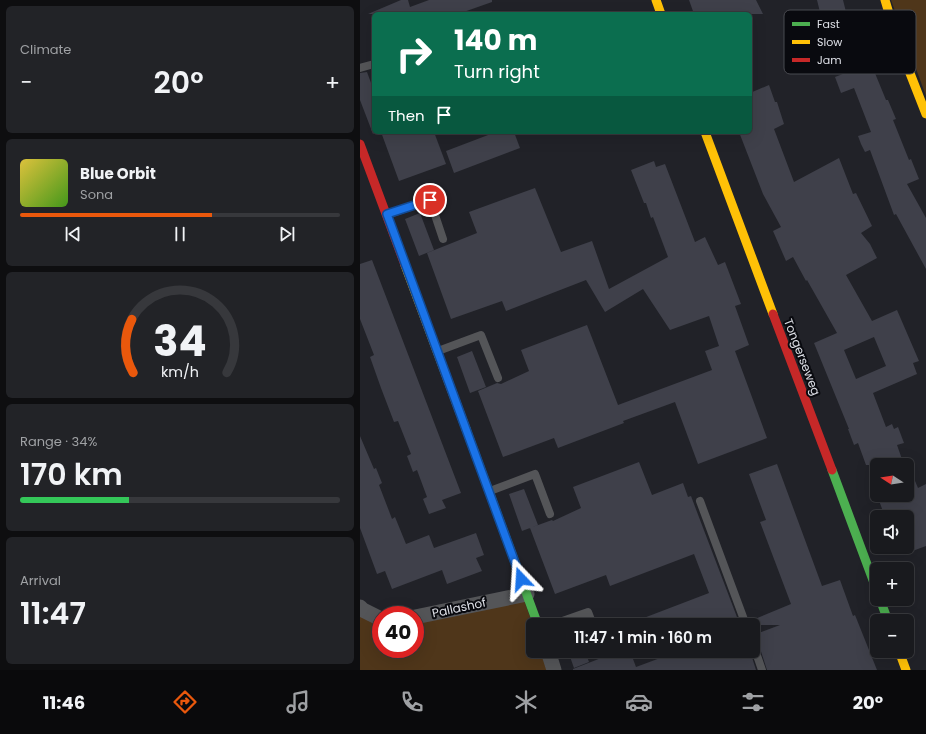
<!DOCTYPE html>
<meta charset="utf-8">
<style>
:root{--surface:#191a1e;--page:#222327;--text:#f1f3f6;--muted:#9fa1a4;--line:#37383c;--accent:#ea580c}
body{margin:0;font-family:Poppins,sans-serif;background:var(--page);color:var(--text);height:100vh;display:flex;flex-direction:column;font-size:15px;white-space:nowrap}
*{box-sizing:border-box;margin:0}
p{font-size:13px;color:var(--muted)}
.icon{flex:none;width:22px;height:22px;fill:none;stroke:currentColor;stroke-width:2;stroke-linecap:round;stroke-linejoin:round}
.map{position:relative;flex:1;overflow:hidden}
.panel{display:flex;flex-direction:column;gap:6px;padding:6px;background:#0e0e10;width:360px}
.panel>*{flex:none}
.guide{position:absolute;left:12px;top:12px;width:380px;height:122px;border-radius:6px;box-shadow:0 4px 16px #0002,0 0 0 1px var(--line);background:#0b6e4f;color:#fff;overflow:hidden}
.needle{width:26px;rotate:282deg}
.buttons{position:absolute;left:510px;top:458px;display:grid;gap:8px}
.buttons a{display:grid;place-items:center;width:44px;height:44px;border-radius:6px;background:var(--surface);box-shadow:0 4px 16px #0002,0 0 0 1px var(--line);font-size:20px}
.speed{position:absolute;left:12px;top:606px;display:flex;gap:8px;font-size:20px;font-weight:700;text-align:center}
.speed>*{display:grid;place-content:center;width:52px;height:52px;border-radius:50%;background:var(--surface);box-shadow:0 4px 16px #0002,0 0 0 1px var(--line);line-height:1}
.speed .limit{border:6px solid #d22;background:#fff;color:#111}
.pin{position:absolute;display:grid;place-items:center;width:34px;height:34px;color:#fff;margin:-17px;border:2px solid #fff;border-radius:50%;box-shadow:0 1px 4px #0007}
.me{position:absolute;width:44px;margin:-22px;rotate:340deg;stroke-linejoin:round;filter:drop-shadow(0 0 3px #0008)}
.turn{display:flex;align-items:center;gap:14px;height:84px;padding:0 16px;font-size:18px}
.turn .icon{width:52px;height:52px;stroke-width:2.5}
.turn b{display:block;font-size:28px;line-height:34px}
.then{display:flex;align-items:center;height:38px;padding:0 16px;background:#0003;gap:8px;font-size:15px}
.big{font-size:30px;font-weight:600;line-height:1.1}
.panel .tile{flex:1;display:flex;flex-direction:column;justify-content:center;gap:6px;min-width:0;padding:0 14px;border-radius:6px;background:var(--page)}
.panel .dial{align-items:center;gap:0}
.dial svg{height:104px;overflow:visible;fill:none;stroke:var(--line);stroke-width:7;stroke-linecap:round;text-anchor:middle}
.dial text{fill:var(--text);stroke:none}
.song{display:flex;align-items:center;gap:12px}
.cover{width:48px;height:48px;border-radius:6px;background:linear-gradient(135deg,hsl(50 70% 55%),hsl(100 70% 35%))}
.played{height:4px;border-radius:2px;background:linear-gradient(90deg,var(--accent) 60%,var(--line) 60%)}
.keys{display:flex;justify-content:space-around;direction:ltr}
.heat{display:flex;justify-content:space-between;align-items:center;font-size:22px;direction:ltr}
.charge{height:6px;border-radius:3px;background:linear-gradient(90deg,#34c759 34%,var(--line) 0)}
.trip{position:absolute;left:166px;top:618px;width:234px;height:40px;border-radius:6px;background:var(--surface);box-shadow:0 4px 16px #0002,0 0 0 1px var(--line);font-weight:600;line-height:40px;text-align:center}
.tab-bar{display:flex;height:64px;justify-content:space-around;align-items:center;background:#0a0a0c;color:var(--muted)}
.tab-bar .icon{width:28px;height:28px}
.tab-bar .on{color:var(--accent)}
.tab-bar b{font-size:18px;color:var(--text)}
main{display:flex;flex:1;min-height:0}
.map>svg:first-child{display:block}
.green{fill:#4f361a}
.building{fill:#3f404a;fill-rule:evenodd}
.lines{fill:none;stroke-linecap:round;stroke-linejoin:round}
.lane{stroke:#545558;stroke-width:8}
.street{stroke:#545558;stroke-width:15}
.fast{stroke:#4caf50;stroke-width:9}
.slow{stroke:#ffc107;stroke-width:9}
.jam{stroke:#c62828;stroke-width:9}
.route-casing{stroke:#114b97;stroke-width:10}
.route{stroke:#1a73e8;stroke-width:7}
.labels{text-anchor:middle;stroke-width:4;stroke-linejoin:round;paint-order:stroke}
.street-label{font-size:12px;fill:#dee0e7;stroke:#090a0f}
.key{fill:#090a0f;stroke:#494a50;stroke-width:1}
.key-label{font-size:11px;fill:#dee0e7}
</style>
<main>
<section class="panel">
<div class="tile"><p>Climate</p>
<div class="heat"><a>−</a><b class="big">20°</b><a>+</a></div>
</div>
<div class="tile">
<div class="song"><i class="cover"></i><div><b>Blue Orbit</b><p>Sona</p></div></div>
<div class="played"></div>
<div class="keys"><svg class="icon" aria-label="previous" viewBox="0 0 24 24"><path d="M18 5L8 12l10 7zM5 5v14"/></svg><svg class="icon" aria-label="pause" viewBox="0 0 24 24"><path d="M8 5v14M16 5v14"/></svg><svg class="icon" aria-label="next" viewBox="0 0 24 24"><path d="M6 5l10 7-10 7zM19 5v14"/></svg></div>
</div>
<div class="tile dial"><svg viewBox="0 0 100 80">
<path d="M14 69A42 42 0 1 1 86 69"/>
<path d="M14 69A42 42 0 0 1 13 28" stroke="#ea580c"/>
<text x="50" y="56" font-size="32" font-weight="700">34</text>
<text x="50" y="72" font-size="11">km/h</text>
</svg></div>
<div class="tile"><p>Range · 34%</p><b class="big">170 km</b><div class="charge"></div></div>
<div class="tile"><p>Arrival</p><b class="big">11:47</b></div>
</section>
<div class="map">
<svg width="566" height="670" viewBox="0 0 566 670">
<rect width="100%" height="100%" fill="#212228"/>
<path class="green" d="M531,0H566V96Z
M164,600L173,625V651H183L190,670H0V614L21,624V649H55V622Z"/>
<path class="building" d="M41,0H48L50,7L69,0H132V2L98,14H8Z
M329,0H396L403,14H334Z
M457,0H483L489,24L495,22L502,41L505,40L513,60L510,61L526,100H528L536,119L533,120L549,160L551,159L559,179L547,184L566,218V269L536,214L534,215L510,150L505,152L501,144L498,136L511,132L494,88L481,93L475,77L488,72L471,27L449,33L444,16L460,12Z
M7,72L14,91V133L13,134L0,100V73Z
M409,85L415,102H417L424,124L414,129L434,182L479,158L493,194L496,193L512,226L501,233L510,244L517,258L486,275L512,321L537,310L559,361L553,363L557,374L513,393L526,427L532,424L534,429L538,427L544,443L537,445L544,465H506L498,443L494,445L488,429H489L454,343L477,333L447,280L446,281L433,257L426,261L413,231L421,227L403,194L379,132H390V93ZM514,337L526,366L496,379L484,350Z
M21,132H74L86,164L39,181Z
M136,132H154L160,148L94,173L86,151Z
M294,161L296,167L305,164L335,242L345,237L358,265L365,262L381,304L375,306L389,345L375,351L407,438L338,464L315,402L263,421L264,423L198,448L194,438L143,457L118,391L137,383L141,384L169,371L161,350L227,325L258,405L352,370L345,351L359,346L349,316L310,330L283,289L245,312L226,280L146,311L142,301L91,319L67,253L117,233L109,212L175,188L201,252L232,241L249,289L308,257L293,217L291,218L286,203H284L271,170Z
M60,213L74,250L59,256L45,219Z
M12,260L101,493L82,500L86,508L69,514L63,499L67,497L57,470L53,472L47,456L51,454L38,421L34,422L21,388L10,357L14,355L0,319V264Z
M112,351L126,387L110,393L97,357Z
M0,436L14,469L16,468L22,483L19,485L29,511L32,519L35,517L46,544L69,535L74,548L116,533L124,555L116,558L122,571L87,584L82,570L32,589L25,571L17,574L0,528Z
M279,462L292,495L323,483L328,497L331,496L337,512L380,625H268V624L349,593L334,554L250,586L246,575L195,594L170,528L192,520L193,521L221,508L213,487Z
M547,462L558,488L566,484V546L547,553V517H525L517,495H547Z
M417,464L462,586L480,580L493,616L495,615L517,670H407L398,642L396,640L393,639V635L420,625H391L390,621L431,604L400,522L406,520L389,474Z
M164,489L178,525L162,531L149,494Z
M208,651H225L229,662L214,668Z
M259,651H270L276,667L319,651H331L333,657L350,651H390L396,670H213V669Z"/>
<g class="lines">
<path class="lane" d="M0,68L14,64
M27,215L70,200L83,239
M78,351L121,335L138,378
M130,491L175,474L190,514
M340,501L386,625
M191,625L228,612L233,625
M393,644L402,670
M242,651L243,652"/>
<path class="street" d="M0,607L3,610L21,619
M55,617L167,594
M188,651L194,670"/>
<path class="fast" d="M106,429L178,625
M472,470L517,591
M520,599L528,621"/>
<path class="slow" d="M296,0L301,14
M525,0L537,40L566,114
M345,132L413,314
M45,265L106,429
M539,651L546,670"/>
<path class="jam" d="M0,144L45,265
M413,314L472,470"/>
</g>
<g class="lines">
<defs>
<path id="route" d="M70,200L27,214L161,579"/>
</defs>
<use href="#route" class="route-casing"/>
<use href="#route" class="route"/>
</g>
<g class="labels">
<g class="street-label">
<text transform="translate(442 357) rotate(69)" y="4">Tongerseweg</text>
<text transform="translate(99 608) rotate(-12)" y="4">Pallashof</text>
</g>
</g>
<rect x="424" y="10" width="132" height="64" rx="6" class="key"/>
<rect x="432" y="22" width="18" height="4" fill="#4caf50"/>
<rect x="432" y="40" width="18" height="4" fill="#ffc107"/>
<rect x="432" y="58" width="18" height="4" fill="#c62828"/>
<g class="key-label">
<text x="457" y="28">Fast</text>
<text x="457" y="46">Slow</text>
<text x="457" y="64">Jam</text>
</g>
</svg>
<div class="buttons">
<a><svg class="needle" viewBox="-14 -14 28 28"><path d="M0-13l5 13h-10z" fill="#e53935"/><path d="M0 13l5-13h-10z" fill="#9fa1a4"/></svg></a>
<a><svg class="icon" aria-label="sound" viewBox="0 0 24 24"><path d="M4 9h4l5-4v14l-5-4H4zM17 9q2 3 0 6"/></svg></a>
<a>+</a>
<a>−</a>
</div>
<div class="speed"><div class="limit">40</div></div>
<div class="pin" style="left:70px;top:200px;background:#d93025"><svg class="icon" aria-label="arrive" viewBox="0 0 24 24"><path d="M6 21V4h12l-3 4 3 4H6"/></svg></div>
<svg class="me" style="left:161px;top:579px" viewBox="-20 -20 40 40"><path d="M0-17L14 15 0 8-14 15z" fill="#1a73e8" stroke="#fff" stroke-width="4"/></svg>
<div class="trip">11:47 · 1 min · 160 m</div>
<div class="guide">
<div class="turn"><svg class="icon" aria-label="right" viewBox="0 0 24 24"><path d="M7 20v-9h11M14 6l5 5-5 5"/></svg><div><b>140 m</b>Turn right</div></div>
<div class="then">Then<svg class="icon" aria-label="arrive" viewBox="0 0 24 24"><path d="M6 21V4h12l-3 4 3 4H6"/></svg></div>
</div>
</div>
</main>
<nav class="tab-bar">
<b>11:46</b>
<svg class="icon on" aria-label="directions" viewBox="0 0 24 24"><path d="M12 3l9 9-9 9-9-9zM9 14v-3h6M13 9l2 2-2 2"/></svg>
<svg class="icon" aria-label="music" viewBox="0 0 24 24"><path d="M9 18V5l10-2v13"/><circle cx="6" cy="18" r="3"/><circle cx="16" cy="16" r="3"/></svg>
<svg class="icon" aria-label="phone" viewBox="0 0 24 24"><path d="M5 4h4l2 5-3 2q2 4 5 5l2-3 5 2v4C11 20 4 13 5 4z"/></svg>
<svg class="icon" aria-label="climate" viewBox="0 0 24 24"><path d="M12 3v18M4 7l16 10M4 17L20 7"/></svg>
<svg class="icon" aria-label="car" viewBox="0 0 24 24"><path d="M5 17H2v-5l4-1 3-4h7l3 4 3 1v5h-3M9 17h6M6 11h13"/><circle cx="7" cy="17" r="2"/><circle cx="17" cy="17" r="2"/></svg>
<svg class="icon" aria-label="filters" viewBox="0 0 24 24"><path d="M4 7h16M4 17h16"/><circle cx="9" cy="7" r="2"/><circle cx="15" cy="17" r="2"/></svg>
<b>20°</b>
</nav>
